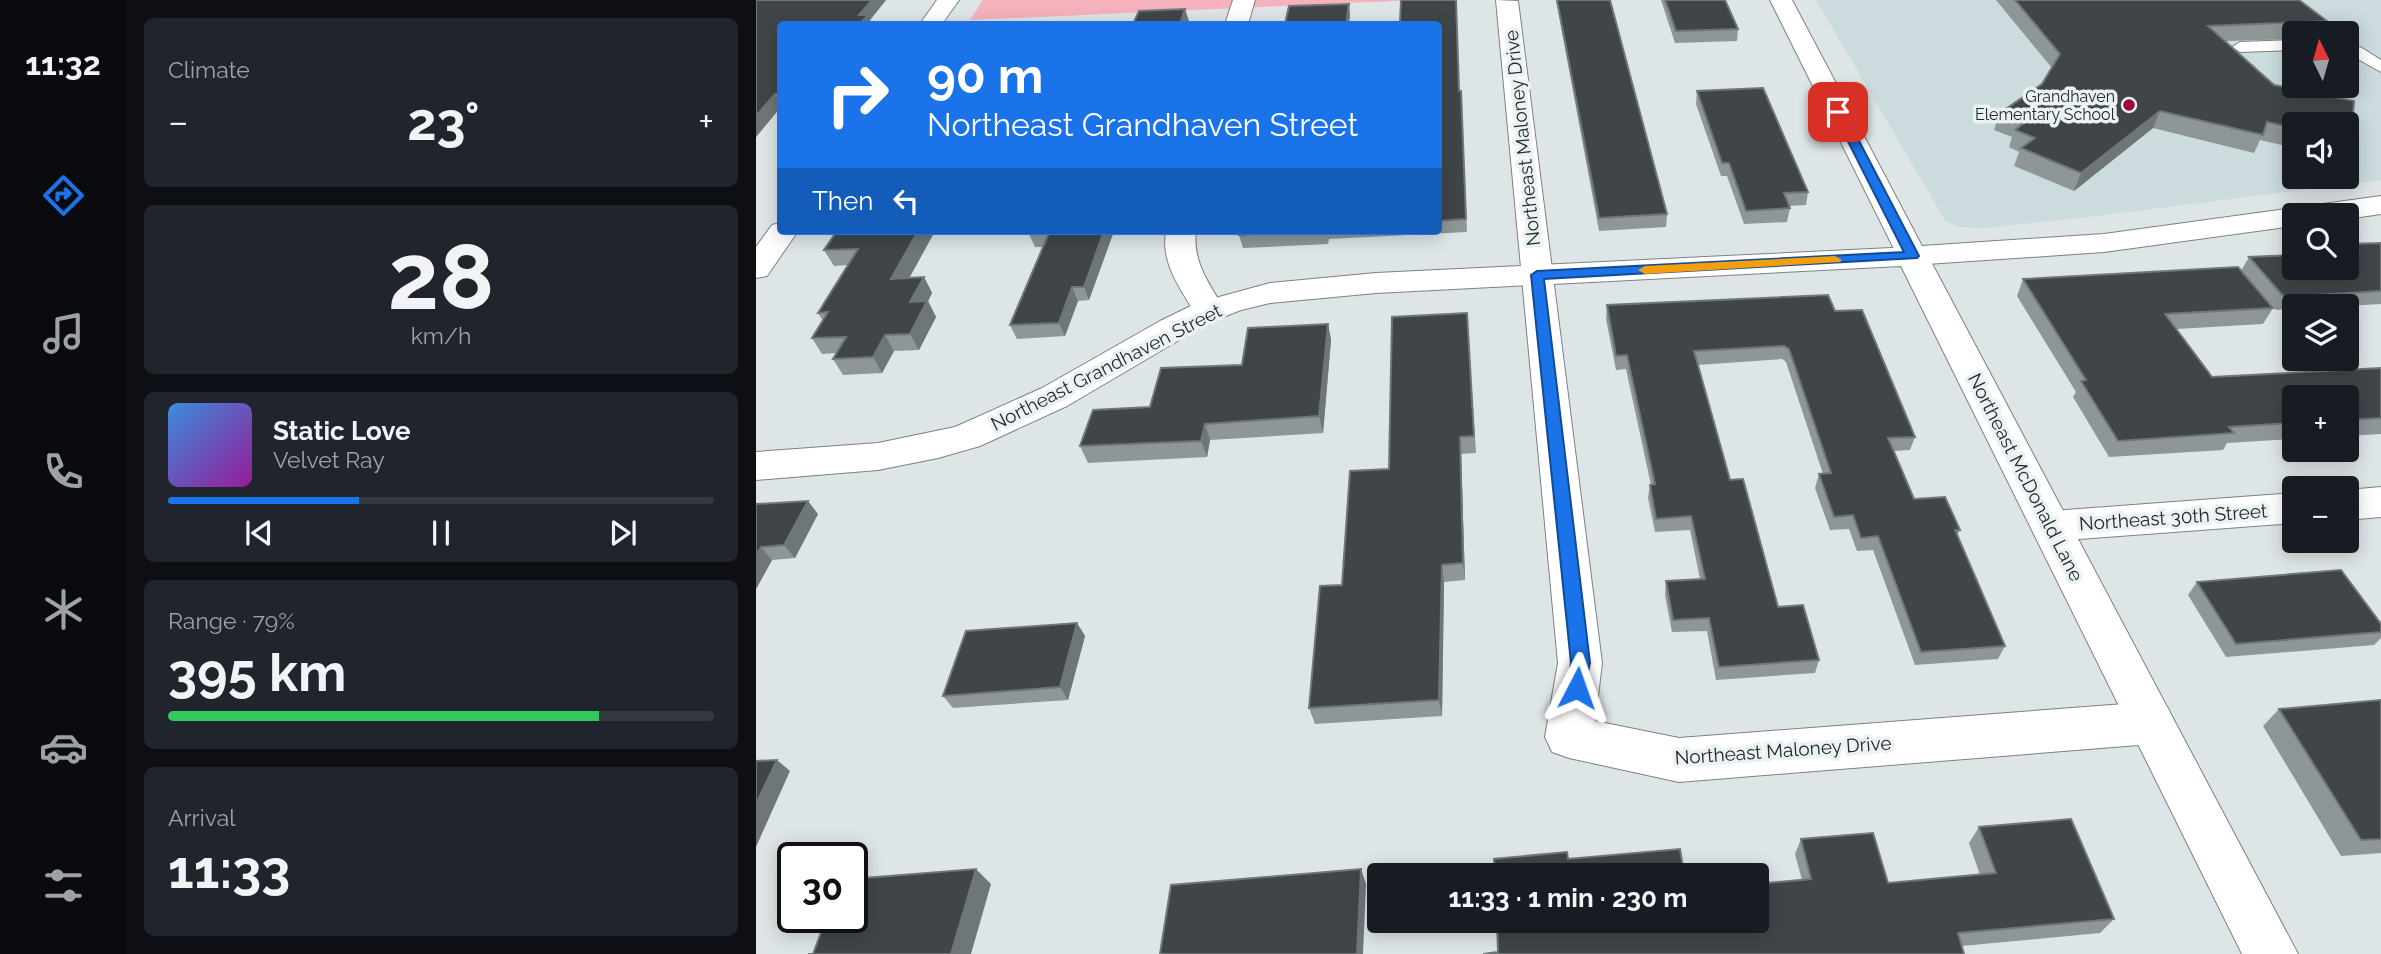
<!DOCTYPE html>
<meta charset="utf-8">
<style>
:root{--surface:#171b24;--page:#20242c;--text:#f1f3f6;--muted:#9ea1a6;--line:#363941;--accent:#1a73e8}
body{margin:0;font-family:Raleway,sans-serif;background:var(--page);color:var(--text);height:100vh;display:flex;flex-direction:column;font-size:26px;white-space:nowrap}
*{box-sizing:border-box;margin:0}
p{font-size:23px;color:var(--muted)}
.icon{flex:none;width:38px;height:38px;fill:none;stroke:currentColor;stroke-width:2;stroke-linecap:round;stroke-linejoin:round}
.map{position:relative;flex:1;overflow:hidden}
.drawer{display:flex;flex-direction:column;gap:18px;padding:18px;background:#0d0f14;width:630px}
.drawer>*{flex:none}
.guide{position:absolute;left:21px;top:21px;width:665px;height:214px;border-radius:7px;box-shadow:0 4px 18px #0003;background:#1a73e8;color:#fff;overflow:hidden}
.needle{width:46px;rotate:355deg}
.controls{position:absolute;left:1526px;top:21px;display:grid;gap:14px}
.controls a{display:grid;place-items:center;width:77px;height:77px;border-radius:7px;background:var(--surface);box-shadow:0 4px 18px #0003;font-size:35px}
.speed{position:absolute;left:21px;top:842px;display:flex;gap:14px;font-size:35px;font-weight:700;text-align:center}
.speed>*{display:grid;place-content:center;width:91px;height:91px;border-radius:50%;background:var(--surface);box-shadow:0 4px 18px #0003;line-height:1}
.speed .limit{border:4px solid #111;border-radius:10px;background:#fff;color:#111}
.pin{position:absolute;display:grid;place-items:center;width:60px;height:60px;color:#fff;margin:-30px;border-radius:14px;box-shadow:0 4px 10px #0006}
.me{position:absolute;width:77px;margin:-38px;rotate:4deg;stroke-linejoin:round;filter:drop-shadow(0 0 5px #0008)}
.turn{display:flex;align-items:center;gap:24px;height:147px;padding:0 35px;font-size:32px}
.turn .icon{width:91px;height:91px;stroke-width:2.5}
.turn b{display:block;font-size:49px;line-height:60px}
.then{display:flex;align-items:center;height:66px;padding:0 35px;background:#0003;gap:14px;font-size:26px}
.big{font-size:52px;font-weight:700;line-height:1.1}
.drawer .widget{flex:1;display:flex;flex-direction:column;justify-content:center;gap:10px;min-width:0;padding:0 24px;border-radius:10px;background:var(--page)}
.drawer .dial{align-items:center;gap:0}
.dial b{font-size:91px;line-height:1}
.song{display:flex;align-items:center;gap:21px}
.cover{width:84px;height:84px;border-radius:10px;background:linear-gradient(135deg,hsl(210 70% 55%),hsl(300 70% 35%))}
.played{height:7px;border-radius:4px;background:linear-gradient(90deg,var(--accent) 35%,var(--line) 35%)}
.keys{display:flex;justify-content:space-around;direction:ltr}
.heat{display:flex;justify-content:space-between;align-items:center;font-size:38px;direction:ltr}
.charge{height:10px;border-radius:5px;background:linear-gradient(90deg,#34c759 79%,var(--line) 0)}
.trip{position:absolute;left:611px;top:863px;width:402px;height:70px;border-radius:7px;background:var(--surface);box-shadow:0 4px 18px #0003;font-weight:700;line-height:70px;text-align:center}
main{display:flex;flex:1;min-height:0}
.dock{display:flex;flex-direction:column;width:126px;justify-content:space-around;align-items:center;background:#090b0e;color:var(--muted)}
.dock .icon{width:49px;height:49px}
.dock .active{color:var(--accent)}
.dock b{font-size:32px;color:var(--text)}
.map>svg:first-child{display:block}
.built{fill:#cbdbde;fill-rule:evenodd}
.green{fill:#f5b1bc}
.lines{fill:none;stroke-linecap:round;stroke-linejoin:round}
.service-casing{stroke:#7b8283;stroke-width:2}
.minor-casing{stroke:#7b8283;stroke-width:2}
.tertiary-casing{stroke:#7b8283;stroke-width:2}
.service{fill:#fff;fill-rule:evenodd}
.minor{fill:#fff;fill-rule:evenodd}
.tertiary{fill:#fff;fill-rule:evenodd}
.wall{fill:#8f9698}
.shaded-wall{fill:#6f7678}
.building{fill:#404648;stroke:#6f7678;stroke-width:2}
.route{fill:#1a73e8;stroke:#114b97;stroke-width:2}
.slow{fill:#f59e0b}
.poi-dot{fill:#9f0141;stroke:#ebf2f4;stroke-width:2.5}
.labels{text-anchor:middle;stroke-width:7;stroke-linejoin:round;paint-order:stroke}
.far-poi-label{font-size:16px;fill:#26292a;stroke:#ebf2f4;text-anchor:end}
.street-label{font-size:19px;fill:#26292a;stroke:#ebf2f4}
</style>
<main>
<nav class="dock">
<b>11:32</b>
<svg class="icon active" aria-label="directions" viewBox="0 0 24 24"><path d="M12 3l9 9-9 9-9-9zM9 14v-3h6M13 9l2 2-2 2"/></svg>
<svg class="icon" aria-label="music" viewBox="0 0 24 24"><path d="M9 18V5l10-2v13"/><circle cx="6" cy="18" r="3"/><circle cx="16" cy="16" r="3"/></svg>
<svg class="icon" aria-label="phone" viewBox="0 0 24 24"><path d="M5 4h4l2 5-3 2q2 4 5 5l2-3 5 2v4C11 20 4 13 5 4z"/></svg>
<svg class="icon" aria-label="climate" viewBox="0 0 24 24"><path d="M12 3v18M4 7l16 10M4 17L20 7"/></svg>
<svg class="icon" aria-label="car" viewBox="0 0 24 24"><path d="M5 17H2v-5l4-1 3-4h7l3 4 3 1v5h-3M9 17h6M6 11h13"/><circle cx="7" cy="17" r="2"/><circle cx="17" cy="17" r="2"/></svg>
<svg class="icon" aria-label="filters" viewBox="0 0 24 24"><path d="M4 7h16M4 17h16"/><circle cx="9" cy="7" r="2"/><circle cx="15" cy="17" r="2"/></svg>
</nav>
<section class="drawer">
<div class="widget"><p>Climate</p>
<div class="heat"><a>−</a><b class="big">23°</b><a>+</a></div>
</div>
<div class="widget dial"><b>28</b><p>km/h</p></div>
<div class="widget">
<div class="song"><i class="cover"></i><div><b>Static Love</b><p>Velvet Ray</p></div></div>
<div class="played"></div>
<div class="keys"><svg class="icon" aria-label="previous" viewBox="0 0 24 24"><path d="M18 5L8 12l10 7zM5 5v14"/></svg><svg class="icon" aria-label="pause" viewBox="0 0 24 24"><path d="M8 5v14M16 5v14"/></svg><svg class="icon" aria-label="next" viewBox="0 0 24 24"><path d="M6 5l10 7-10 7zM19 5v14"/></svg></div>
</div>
<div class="widget"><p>Range · 79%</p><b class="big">395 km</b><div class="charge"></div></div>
<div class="widget"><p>Arrival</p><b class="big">11:33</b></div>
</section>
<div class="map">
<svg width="1625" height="954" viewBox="0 0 1625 954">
<rect width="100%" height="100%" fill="#dee5e7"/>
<path class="built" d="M1060,0H1625V180L1341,216L1228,228L1202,227L1189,220ZM1538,33H1591V86H1538ZM1538,124H1591V177H1538Z"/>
<path class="green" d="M227,0H659L214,20Z"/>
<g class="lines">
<defs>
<path id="service" d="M1538,40V50L1484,52L1476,47L1484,42Z
M1591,43L1606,48L1625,60V72L1591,53Z"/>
<path id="minor" d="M181,0H203L186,24H164Z
M477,0H499L492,24H469Z
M740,0L762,1L846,663L839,721L923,738L1395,702L1412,708L1418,723L1412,738L1395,744L923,782L813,758L796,752L789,737L802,663Z
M1014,0H1036L1166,246L1348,234L1625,196V214L1591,219V215H1538V226L1348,252L1156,265L1145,263Z
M24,223V231H42L11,276L0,278V247L16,225Z
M410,231H440C436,262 454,285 469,310L465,317L453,320L441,317L437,310C422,285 405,262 410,231Z
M1625,487V517L1591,520V490Z
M1538,493V523L1296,541L1282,537L1276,526L1282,515L1296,511Z"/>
<path id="tertiary" d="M1156,247L1167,249L1172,256L1542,954H1486L1145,266L620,293L514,303L485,310L452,323L311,406L224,446L182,458L122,470L0,480V452L122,443L199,427L286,388L404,321L441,303L514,283L620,273Z"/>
</defs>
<use href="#service" class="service-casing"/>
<use href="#minor" class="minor-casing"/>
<use href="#tertiary" class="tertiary-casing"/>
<use href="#service" class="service"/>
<use href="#minor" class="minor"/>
<use href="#tertiary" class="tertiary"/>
</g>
<path class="wall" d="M0,0H130L114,20L24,24V108L0,137Z
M800,0H854L911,214L910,227L843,231Z
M905,0H969L982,29L981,41L919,43Z
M1240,0H1543L1571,21L1564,33H1538V39L1470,41L1518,85L1598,101L1595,140L1591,148V124H1538V148L1504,140L1498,153L1397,128L1318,191L1258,166L1263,152L1253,147L1256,137L1238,130L1244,113L1286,84L1296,68Z
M682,24L706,104L711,232L573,239L572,244L487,248L483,235L484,231H682Z
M941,91L1052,192L1050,205L1033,206L1034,208L1031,222L988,224L971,176H965L940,104Z
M81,231H179L153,278L168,277L176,293L172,301L180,317L163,350L138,351L126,373L87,375L77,359L80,353L66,354L56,338L67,321L62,313L92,265L78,266L68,250Z
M358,231L333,300L322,301L309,336L261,339L254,325L287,247H279L273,234Z
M1625,243V304L1590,306H1538V309L1520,310L1485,271L1493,257L1591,268V251L1595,244Z
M1267,279L1517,308L1507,324L1421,329L1456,377L1625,368V434L1591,436V397H1538V439L1471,443L1467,450L1353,457L1317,397L1320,392L1261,296Z
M851,305L1079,311L1159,437L1154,450L1138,451L1158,499L1204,530L1201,536L1249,646L1242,659L1159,665L1117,550L1101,551L1093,529L1074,530L1059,488L1063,474H1067L1030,362L1026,359L941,365L974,480L1022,607L1063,660L1059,673L960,680L951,631L916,632L909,595L910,581L944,579L934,530L899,532L892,498L894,485H895L870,369L860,370L850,319Z
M572,324L575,340L567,433L454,440L451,457L332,463L324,446L394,407Z
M712,330L720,453L705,454L709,580L688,582L686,716L559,724L553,708L586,585L633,469Z
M0,504L62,514L39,558L16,560L0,589Z
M1441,582L1625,624V638L1618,645L1470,657L1432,595Z
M321,623L329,636L312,700L197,708L187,696Z
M1625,700V853L1585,856L1507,726L1523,709Z
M1223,827L1358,919L1344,933L1206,946L742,952L1046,880L1039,854L1045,839L1132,883L1224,875L1213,843Z"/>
<path class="shaded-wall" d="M116,0H130L114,20L117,24H104L103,15Z
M593,4L594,15L593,24H590Z
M429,9L433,21L431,24H424Z
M19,94L24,103V108L0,137V116Z
M1404,111L1397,128L1318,191L1325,173Z
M162,231H179L144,295L135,279Z
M348,231H358L333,300L328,287Z
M168,277L176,293L172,301L180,317L163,350L154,334V302Z
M316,287L322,301L309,336L303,323Z
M572,324L575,340L567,433L563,416Z
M129,335L138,351L126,373L117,357Z
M449,424L454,440L451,457L445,441Z
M704,437L705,454L709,580L707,563Z
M52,501L62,514L39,558L28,545Z
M5,547L16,560L0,589V555Z
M686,565L688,582L686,716L683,700Z
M321,623L329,636L312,700L304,687Z
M21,760L34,771L0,847V804Z
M220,869L235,884L215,954H195Z
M605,869L610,884L607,954H601Z"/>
<path class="building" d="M0,0H116L103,15H112L104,24H24V94H19L0,116Z
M645,0H700L703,91H705L710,219L682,221V24H644Z
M801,0H854L911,214L843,218Z
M909,0H969L982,29L920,31Z
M1259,0H1543L1571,21L1452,26L1518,85L1598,101L1595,140L1591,139V124H1538V128L1511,122L1507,135L1404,111L1325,173L1265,148L1279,138L1259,130L1269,122L1244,113L1286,84L1304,54Z
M593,4L590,24H529L533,6Z
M429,9L424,24H377L383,11Z
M1007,88L1052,192L1028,193L1034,208L990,211L973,163H966L941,91Z
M81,231H162L135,279L168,277L154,302L171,301L154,334L129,335L117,357L77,359L90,337L56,338L72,312L62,313L102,249L68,250Z
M274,231H348L328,287H316L303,323L254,325L293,233L273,234Z
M484,231H560L483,235Z
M1625,243V291L1528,297L1493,257L1538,255V268H1591V252L1602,251L1595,244Z
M1482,267L1517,308L1409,314L1456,377L1625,368V418L1591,420V397H1538V423L1473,427L1478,433L1362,441L1325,381L1330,380L1267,279Z
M1072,295L1079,311L1106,310L1159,437L1132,438L1158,499L1189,497L1204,530H1199L1249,646L1165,652L1122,536L1105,538L1097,515L1078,517L1063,474L1075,473L1033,349L1028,346L938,351L974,480L987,479L1022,607L1047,605L1063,660L963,667L953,618L917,620L910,581L949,579L935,516L900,519L894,485L899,484L871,355L860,356L851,305Z
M711,313L718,436L704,437L707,563L686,565L683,700L553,708L564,586L586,585L594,471L633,469L636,317Z
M572,324L563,416L449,424L445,441L324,446L337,410L394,407L405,368L486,365L492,328Z
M52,501L28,545L5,547L0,555V504Z
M1585,570L1625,624V632L1480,644L1441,582Z
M321,623L304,687L187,696L210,631Z
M1625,700V839L1605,840L1523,709Z
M21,760L0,804V761Z
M1315,819L1358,919L1202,933L1208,954H727L742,952L741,920H1001V884L1055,879L1045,839L1117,833L1132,883L1240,873L1223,827Z
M924,849L928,875H739L738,859L811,852L812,859Z
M220,869L195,954H52H57L71,917H96V879Z
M605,869L601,954H404L415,885Z"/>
<path class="route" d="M1082,109L1088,112L1163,256L1161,258L788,279L834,663L827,693L821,696L814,693L811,688L815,663L775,275L781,271L1148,252L1077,112Z"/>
<path class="slow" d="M1079,256L1086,260L1084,262L889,274L882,270L889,266Z"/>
<circle class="poi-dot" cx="1373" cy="105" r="7"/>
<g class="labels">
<g class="far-poi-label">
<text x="1359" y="102">Grandhaven<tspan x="1359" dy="18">Elementary School</tspan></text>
</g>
<g class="street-label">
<text transform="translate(766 138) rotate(-96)" y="7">Northeast Maloney Drive</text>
<text transform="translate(350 367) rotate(-27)" y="7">Northeast Grandhaven Street</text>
<text transform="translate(1270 477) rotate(63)" y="7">Northeast McDonald Lane</text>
<text transform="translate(1417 517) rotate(-4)" y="7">Northeast 30th Street</text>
<text transform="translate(1027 750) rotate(-4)" y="7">Northeast Maloney Drive</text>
</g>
</g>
</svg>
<div class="controls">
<a><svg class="needle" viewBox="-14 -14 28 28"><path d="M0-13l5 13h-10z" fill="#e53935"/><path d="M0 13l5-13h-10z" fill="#9ea1a6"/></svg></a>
<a><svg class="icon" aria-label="sound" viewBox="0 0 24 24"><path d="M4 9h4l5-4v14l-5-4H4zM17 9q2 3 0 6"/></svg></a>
<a><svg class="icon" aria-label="search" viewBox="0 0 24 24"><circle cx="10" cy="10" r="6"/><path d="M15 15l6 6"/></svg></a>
<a><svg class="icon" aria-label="layers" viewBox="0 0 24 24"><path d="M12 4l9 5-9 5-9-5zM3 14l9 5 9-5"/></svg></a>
<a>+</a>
<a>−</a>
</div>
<div class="speed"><div class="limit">30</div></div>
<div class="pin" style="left:1082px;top:112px;background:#d93025"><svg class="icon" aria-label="arrive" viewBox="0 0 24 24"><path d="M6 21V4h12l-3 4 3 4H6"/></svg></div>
<svg class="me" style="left:821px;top:688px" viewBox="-20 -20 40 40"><path d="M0-17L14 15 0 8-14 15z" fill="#1a73e8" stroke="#fff" stroke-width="4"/></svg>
<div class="trip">11:33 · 1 min · 230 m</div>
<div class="guide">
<div class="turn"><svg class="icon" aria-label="right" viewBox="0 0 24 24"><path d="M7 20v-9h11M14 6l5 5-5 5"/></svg><div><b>90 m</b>Northeast Grandhaven Street</div></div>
<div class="then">Then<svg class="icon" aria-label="left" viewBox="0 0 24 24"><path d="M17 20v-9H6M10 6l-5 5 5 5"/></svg></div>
</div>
</div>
</main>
